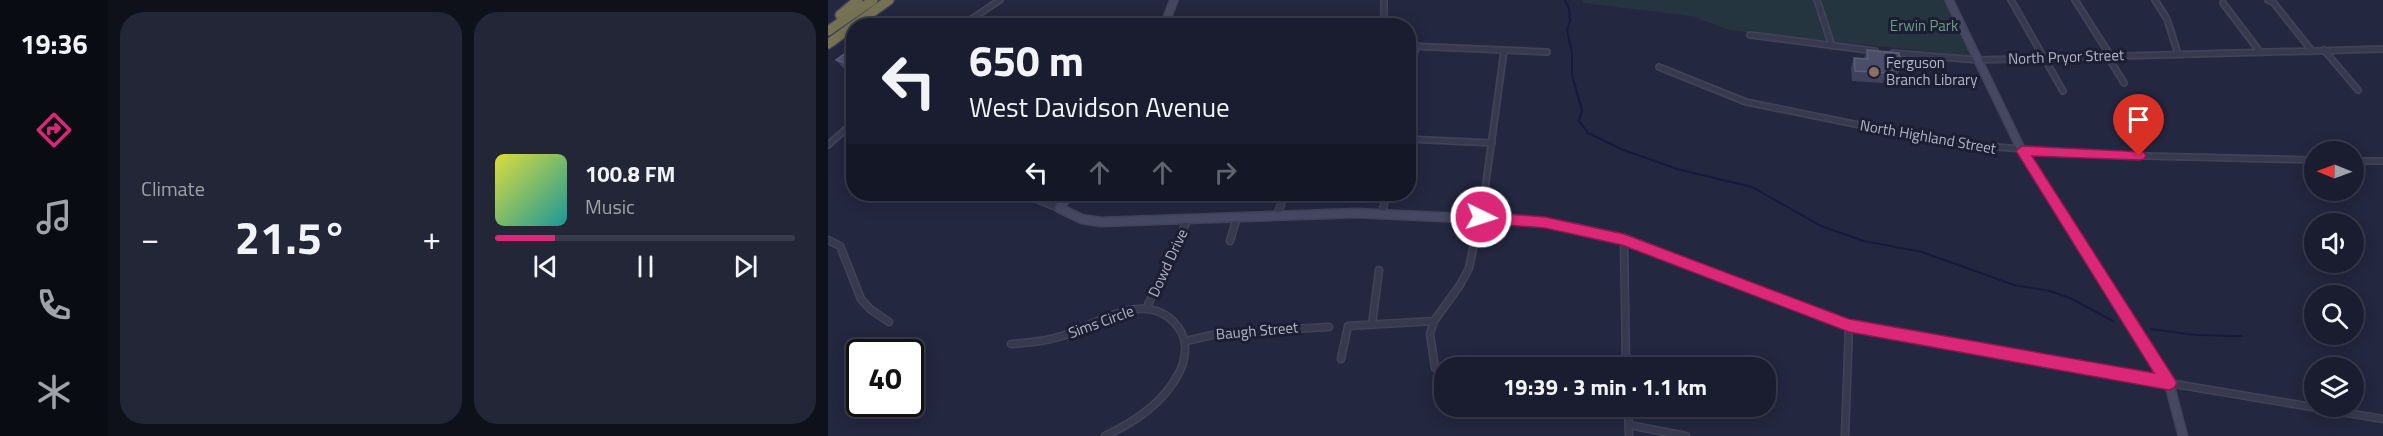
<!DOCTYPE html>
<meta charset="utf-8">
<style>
:root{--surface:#1a1d2f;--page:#232637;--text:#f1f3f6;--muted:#9fa2aa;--line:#383b4b;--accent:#db2777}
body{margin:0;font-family:"Titillium Web",sans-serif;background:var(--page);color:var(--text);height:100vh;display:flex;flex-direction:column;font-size:22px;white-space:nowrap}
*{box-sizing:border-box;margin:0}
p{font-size:20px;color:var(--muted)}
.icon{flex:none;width:33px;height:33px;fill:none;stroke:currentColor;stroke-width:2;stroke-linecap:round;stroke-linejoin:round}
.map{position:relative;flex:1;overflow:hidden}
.sheet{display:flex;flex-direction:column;gap:12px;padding:12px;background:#0e101a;width:720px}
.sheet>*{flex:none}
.hud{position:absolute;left:18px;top:18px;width:570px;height:183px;border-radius:24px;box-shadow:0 3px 15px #0003,0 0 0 2px var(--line);background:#1a1d2f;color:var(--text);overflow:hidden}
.needle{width:39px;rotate:271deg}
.fabs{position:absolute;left:1476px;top:141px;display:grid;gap:12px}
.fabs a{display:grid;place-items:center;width:60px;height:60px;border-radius:50%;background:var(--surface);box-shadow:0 3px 15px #0003,0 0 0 2px var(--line);font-size:30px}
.speed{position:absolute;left:18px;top:339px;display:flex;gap:12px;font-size:30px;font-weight:700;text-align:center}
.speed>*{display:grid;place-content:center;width:78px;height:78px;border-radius:50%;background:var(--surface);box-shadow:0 3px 15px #0003,0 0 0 2px var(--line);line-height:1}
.speed .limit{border:3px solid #111;border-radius:9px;background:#fff;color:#111}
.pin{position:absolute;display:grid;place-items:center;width:51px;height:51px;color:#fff;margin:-62px -26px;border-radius:50% 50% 50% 0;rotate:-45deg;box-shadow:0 0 6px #0007}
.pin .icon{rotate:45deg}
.me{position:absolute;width:66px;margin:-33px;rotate:94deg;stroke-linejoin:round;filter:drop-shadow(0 0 4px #0008)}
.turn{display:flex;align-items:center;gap:21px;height:126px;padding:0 24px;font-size:27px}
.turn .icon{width:78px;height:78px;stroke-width:2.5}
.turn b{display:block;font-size:42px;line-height:51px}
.lanes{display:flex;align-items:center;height:57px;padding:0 24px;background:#0003;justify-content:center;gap:30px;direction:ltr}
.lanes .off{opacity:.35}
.big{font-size:45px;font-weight:700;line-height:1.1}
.sheet .card{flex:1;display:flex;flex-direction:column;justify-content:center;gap:9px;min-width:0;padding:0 21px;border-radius:24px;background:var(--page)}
.song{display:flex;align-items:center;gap:18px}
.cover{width:72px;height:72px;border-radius:9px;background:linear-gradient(135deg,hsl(60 70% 55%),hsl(180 70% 35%))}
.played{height:6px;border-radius:3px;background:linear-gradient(90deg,var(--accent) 20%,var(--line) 20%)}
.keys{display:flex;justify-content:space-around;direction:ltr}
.heat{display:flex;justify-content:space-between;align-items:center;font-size:33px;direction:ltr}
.sheet .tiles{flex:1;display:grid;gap:12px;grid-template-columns:repeat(2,1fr)}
.trip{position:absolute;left:606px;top:357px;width:342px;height:60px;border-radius:24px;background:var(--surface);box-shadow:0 3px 15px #0003,0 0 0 2px var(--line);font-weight:700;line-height:60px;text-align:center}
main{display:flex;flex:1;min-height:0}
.menu{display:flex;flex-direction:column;width:108px;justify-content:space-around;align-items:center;background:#0a0c13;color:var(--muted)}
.menu .icon{width:42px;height:42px}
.menu .active{color:var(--accent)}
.menu b{font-size:27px;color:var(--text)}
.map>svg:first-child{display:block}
.green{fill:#253540}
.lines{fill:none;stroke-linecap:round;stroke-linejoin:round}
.stream{stroke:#161b3d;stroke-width:2}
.street-far1-casing{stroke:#404358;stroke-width:8}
.street-casing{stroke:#404358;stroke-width:9}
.secondary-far1-casing{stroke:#404358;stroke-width:10}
.secondary-casing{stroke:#404358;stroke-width:11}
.highway-casing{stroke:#3f4257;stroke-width:12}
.street-far1{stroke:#373a4f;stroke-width:4.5}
.street{stroke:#373a4f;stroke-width:6}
.secondary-far1{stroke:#454862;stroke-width:7}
.secondary{stroke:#454862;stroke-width:8}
.highway{stroke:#757254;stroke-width:9}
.wall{fill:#3e425d}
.shaded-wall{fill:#2e324c}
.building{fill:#4a4e69;stroke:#5b5e78;stroke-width:1.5}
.route{fill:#db2777;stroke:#8e194d;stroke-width:1.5}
.education-dot{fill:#8d6e63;stroke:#1c1f34;stroke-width:2}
.labels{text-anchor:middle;stroke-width:6;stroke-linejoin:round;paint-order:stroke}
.park-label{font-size:15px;fill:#699c83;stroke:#1c1f34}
.street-label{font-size:15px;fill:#b3b5ca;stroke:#1c1f34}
.poi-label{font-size:15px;fill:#b3b5ca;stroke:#1c1f34;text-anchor:start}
</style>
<main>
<nav class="menu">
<b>19:36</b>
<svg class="icon active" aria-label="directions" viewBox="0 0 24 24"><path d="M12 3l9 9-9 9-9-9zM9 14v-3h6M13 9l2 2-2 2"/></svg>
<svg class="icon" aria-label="music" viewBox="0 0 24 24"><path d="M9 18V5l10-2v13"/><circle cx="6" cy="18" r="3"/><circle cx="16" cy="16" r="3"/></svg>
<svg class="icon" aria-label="phone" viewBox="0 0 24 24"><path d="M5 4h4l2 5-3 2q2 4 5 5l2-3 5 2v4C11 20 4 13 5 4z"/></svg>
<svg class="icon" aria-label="climate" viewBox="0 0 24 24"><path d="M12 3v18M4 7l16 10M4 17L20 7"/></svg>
</nav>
<section class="sheet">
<div class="tiles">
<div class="card"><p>Climate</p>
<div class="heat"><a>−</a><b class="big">21.5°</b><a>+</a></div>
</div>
<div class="card">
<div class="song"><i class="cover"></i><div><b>100.8 FM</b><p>Music</p></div></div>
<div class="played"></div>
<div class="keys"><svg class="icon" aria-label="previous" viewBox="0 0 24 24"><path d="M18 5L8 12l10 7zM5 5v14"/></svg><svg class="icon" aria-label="pause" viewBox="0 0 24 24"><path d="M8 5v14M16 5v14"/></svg><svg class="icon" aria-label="next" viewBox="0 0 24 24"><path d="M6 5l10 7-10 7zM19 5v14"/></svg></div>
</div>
</div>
</section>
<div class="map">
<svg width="1555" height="436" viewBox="0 0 1555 436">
<rect width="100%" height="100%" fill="#23273f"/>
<path class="green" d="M754,0H1115L1142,56L900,30L864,16L755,3Z"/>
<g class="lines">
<path class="stream" d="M737,0L741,9L742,21L739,30L744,53V75L754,110L751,121L760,133L793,149L849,169L924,187L993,226L1036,241L1094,252L1186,285L1222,291L1242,298L1285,321
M1323,329L1368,335L1414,336"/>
<defs>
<path id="street-far1" d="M556,0V26
M989,0L1004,46
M1183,0L1235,91
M1247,0L1282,55V60L1296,83
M1327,0L1339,19L1350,54
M1440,0L1445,2L1484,51
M1395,3L1432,52
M133,26L172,0
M922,35L1047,51
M580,46L719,52
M1496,50L1530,90
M1065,53L1150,60L1555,49
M831,67L918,102L1125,144L1278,155L1486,160
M580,84L588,46
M580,139L664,143
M0,145L26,122
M1526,161H1555
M196,194L203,197
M455,197L456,194
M557,197L558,194
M656,197L676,51"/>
<path id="street" d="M199,195L231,208
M554,213L558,195
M449,216L456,195
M796,239L798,368
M0,240L12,246L33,299L42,309L61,322
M402,241L409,217
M319,307L360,219
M544,325L551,270
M358,341L393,333L501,327
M183,344C201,343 220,341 237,335C273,322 320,288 350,327C360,340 358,357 352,371C336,403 308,421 277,436
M513,359L520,326L606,321
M607,368L602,334L606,321L632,285L641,268L656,195
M1341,383L1555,419
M800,406L801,436
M801,425L858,436
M1017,436L1021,326"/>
<path id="secondary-far1" d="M1121,0L1194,151L1223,197
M336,26L346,0
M240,197L242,194"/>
<path id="secondary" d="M241,195L231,208L254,219L273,222L529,213L717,222L796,239L1021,326L1341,383
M1222,195L1341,383L1355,436"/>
<path id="highway" d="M12,15L30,0
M0,31L45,0
M0,44L61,0"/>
</defs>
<use href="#street-far1" class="street-far1-casing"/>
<use href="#street" class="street-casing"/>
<use href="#secondary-far1" class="secondary-far1-casing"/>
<use href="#secondary" class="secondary-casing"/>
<use href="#highway" class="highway-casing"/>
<use href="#street-far1" class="street-far1"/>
<use href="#street" class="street"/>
<use href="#secondary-far1" class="secondary-far1"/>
<use href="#secondary" class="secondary"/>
<use href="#highway" class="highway"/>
</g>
<path class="wall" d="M26,47V72L17,70L8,60Z
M1039,50L1073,66L1069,76H1063L1061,81L1056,80L1055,83L1024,81L1023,68L1026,58H1036Z"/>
<path class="shaded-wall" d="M26,56V71L18,63Z"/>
<path class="building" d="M56,22L61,26H52Z
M26,47V56L18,63L8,60Z
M1039,50L1071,53L1073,66H1064L1065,71L1058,70V73L1027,71L1026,58L1040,59Z"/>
<path class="route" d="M1194,146L1316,152L1318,156L1316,159L1311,160L1204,156L1346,378L1349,383L1346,388L1341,390L1021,332L794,245L717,228L653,223L646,217L653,212L717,217L796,234L1021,319L1326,373L1190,154L1188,151Z"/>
<circle class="education-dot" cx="1046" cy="72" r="6"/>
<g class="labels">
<g class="park-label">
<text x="1096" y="31">Erwin Park</text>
</g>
<g class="street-label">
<text transform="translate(1238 57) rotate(-2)" y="5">North Pryor Street</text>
<text transform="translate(1100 137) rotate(10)" y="5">North Highland Street</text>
<text transform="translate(340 263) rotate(-65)" y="5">Dowd Drive</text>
<text transform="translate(273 322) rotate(-20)" y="5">Sims Circle</text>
<text transform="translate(429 331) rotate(-5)" y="5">Baugh Street</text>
</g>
<g class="poi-label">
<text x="1058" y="68">Ferguson<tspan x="1058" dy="17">Branch Library</tspan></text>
</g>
</g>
</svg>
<div class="fabs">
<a><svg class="needle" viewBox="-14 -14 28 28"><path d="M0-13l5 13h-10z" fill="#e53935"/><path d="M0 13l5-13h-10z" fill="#9fa2aa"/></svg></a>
<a><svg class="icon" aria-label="sound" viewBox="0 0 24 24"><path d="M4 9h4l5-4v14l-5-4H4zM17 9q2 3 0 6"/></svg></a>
<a><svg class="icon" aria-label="search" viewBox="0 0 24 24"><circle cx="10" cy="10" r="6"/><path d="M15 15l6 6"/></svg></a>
<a><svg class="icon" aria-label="layers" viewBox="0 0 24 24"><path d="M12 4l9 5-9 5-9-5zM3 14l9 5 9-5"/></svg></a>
</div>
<div class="speed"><div class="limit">40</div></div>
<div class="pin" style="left:1311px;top:156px;background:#d93025"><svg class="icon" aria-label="arrive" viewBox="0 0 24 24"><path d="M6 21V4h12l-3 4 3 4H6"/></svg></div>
<svg class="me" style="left:653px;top:217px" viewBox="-20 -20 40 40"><circle r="17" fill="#db2777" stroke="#fff" stroke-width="3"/><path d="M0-11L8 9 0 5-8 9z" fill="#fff"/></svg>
<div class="trip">19:39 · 3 min · 1.1 km</div>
<div class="hud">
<div class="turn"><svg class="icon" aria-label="left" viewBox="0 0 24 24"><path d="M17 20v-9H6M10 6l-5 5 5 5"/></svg><div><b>650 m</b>West Davidson Avenue</div></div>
<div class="lanes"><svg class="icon" aria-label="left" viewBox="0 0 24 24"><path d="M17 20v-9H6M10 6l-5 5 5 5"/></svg><svg class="icon off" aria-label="ahead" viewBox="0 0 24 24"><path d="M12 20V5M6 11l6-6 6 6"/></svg><svg class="icon off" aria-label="ahead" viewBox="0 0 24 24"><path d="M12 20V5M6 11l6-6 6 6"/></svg><svg class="icon off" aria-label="right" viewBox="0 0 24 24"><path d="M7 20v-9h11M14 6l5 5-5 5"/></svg></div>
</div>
</div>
</main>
